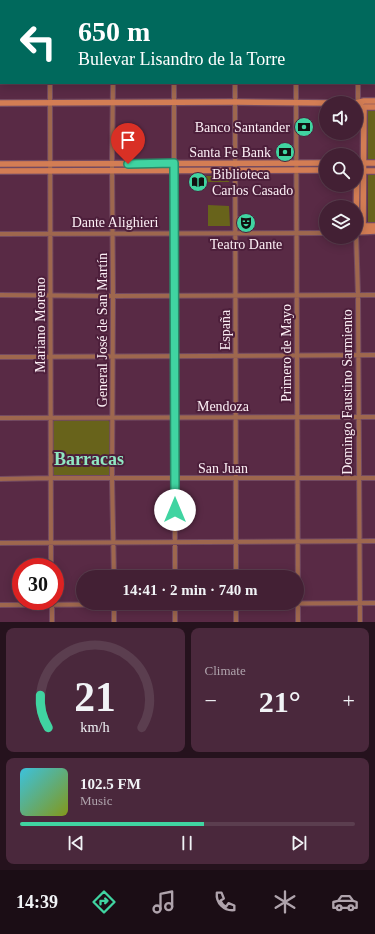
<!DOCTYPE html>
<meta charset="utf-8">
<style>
:root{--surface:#432034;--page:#4a283c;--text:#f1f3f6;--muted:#afa3ac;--line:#5b3e4f;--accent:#40d4a1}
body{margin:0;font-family:"Times New Roman",serif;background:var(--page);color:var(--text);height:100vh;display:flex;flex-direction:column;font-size:15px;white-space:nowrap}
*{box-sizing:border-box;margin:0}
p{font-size:13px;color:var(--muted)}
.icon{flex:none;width:22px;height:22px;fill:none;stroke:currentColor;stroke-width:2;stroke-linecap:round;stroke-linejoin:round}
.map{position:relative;height:622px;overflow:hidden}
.panel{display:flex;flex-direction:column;gap:6px;padding:6px;background:#25121d;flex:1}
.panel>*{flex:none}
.top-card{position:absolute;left:0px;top:0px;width:375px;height:84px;box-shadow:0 2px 10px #0003,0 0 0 1px var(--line);background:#00695c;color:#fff;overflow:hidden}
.controls{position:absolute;left:319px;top:96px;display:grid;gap:8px}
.controls a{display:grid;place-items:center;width:44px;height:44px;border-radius:50%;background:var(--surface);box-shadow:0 2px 10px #0003,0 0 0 1px var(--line);font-size:20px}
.speed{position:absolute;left:12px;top:558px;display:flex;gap:8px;font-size:20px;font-weight:700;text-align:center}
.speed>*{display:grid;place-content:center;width:52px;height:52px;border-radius:50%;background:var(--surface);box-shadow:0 2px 10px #0003,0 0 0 1px var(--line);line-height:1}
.speed .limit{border:6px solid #d22;background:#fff;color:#111}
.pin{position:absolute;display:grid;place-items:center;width:34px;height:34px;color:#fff;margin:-41px -17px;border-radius:50% 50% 50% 0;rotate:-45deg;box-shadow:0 0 4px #0007}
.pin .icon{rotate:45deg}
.me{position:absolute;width:44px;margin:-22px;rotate:0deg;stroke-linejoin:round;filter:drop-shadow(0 0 3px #0008)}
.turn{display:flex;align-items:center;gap:14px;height:84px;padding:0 12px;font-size:18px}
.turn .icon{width:52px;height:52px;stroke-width:2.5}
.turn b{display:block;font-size:28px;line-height:34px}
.big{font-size:30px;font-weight:600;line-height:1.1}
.panel .widget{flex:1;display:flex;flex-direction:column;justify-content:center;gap:6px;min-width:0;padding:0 14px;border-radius:8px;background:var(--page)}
.panel .dial{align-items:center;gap:0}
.dial svg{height:104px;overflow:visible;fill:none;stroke:var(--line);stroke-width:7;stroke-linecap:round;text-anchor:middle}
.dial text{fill:var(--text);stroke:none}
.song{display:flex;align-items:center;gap:12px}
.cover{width:48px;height:48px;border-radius:6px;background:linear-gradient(135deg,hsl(190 70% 55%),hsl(70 70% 35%))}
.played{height:4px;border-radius:2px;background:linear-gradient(90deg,var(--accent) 55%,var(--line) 55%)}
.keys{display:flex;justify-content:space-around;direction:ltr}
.heat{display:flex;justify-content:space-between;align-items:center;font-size:22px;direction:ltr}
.panel .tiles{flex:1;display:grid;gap:6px;grid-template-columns:1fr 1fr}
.widget:last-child{grid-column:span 2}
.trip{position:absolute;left:76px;top:570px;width:228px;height:40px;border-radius:20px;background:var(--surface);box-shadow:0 2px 10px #0003,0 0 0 1px var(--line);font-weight:600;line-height:40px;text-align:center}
.tab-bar{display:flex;height:64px;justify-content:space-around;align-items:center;background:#1b0d15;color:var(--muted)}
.tab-bar .icon{width:28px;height:28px}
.tab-bar .on{color:var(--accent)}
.tab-bar b{font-size:18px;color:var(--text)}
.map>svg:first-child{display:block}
.green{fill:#68631b}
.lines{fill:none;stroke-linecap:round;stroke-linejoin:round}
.street-casing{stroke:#734a61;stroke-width:6}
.secondary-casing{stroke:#734a61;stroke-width:8}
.street{stroke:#9e674e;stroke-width:4}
.secondary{stroke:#d37d54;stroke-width:5.5}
.route-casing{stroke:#2a8a69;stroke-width:10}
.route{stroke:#40d4a1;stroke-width:7}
.labels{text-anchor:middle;stroke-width:4;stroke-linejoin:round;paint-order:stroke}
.poi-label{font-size:14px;fill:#fceff5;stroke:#4d1f3b;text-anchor:end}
.street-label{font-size:14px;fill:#fceff5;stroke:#4d1f3b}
.district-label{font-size:18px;font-weight:bold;fill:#90e8c3;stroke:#4d1f3b}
</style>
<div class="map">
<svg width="375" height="622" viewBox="0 0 375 622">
<rect width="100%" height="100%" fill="#592a45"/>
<path class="green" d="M368,110H375V224H368Z
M206,176H230L229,182H206Z
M208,205L229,206L230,226H208Z
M107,419L111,423V473L108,477H56L53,474L52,422L55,420Z"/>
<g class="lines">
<defs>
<path id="street" d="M50,0V1
M112,0V1
M235,0V1
M296,0V1
M173,1V0
M358,1V0
M0,40H1
M374,40H375
M50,83L51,567
M113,83L112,164L113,296L112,479L114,577
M174,83V163L175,577
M235,83L236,577
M296,83L298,622
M358,103V83
M356,232L358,295L360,621
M0,234L326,233
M0,295L113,296L375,295
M0,357L375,355
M0,418L375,417
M0,479L51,478H375
M0,543L375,541
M52,601V622
M114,603V622
M175,603V622
M0,605L375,603
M236,622V603"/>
<path id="secondary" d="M0,103L235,102L331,103
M356,103L364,101H375
M361,106L364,107H375
M357,163L356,232L375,231
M361,163H375
M0,164L326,163
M0,171L326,170
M360,171H375
M361,226H375
M363,231L364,107"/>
</defs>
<use href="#street" class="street-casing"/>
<use href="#secondary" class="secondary-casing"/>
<use href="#street" class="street"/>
<use href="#secondary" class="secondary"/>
</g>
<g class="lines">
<defs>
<path id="route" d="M128,164L174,163L175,510"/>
</defs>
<use href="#route" class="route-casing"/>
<use href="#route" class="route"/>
</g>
<defs>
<symbol id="bank-disc" viewBox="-11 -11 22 22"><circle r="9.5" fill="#40d4a1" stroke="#4d1f3b"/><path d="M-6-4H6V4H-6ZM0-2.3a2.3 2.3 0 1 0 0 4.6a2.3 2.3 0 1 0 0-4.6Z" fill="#111"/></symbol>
<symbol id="library-disc" viewBox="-11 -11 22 22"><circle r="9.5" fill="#40d4a1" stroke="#4d1f3b"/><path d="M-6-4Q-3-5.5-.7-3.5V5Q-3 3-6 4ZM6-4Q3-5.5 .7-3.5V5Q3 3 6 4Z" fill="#111"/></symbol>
<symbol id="theatre-disc" viewBox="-11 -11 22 22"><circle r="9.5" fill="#40d4a1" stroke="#4d1f3b"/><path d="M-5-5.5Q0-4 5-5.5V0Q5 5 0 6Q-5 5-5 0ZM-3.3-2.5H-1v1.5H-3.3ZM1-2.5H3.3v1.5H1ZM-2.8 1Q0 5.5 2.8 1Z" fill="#111"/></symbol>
</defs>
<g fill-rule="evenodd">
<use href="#bank-disc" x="293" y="116" width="22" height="22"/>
<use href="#bank-disc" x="274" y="141" width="22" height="22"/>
<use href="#library-disc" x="187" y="171" width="22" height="22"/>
<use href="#theatre-disc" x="235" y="212" width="22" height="22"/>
</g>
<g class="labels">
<g class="poi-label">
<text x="290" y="132">Banco Santander</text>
<text x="271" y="157">Santa Fe Bank</text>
<text x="212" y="179" text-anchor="start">Biblioteca<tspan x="212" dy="16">Carlos Casado</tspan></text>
<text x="246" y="249" text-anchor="middle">Teatro Dante</text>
</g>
<g class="street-label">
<text x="115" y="227">Dante Alighieri</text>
<text transform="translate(40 325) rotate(-90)" y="5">Mariano Moreno</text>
<text transform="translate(102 330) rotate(-90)" y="5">General José de San Martín</text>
<text transform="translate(225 330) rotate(-90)" y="5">España</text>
<text transform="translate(286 353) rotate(-90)" y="5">Primero de Mayo</text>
<text transform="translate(347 392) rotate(-90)" y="5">Domingo Faustino Sarmiento</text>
<text x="223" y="411">Mendoza</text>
<text x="223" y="473">San Juan</text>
</g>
<g class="district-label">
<text x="89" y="465">Barracas</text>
</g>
</g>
</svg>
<div class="controls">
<a><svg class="icon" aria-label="sound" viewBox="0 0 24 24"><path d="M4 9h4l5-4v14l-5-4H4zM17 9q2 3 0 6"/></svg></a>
<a><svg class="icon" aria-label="search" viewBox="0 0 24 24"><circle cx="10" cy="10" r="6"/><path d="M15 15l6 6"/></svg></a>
<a><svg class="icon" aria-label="layers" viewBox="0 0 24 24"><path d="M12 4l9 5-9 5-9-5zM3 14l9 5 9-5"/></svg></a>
</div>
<div class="speed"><div class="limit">30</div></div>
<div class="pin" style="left:128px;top:164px;background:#d93025"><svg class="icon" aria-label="arrive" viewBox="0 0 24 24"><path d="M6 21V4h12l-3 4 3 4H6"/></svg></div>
<svg class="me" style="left:175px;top:510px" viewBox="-20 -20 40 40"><circle r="19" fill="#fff"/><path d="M0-13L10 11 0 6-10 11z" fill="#40d4a1"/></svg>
<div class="trip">14:41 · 2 min · 740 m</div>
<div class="top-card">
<div class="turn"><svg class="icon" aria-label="left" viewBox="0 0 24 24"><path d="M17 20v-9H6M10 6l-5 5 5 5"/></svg><div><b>650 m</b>Bulevar Lisandro de la Torre</div></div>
</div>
</div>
<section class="panel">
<div class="tiles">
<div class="widget dial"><svg viewBox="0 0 100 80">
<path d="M14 69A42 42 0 1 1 86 69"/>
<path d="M14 69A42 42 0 0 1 8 44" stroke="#40d4a1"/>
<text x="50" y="56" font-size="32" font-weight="700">21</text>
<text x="50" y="72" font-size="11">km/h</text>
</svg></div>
<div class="widget"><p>Climate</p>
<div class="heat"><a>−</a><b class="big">21°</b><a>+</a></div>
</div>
<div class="widget">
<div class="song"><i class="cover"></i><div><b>102.5 FM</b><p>Music</p></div></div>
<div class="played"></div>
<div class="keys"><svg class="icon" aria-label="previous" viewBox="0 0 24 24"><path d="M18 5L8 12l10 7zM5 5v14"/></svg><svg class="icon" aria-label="pause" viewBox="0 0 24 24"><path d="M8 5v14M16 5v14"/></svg><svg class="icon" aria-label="next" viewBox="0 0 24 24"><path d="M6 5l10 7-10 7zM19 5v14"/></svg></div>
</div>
</div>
</section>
<nav class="tab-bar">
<b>14:39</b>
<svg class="icon on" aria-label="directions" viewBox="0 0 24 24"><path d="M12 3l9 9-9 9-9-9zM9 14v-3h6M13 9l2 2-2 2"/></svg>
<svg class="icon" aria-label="music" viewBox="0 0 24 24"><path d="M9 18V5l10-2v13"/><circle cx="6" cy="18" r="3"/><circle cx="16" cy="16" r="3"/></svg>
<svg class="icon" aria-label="phone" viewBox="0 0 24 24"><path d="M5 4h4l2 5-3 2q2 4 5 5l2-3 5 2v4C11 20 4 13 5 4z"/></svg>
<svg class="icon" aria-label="climate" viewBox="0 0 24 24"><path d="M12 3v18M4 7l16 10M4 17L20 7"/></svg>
<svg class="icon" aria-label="car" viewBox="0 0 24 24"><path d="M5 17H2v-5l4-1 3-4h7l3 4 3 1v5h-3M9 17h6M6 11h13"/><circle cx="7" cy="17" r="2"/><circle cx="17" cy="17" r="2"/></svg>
</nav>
